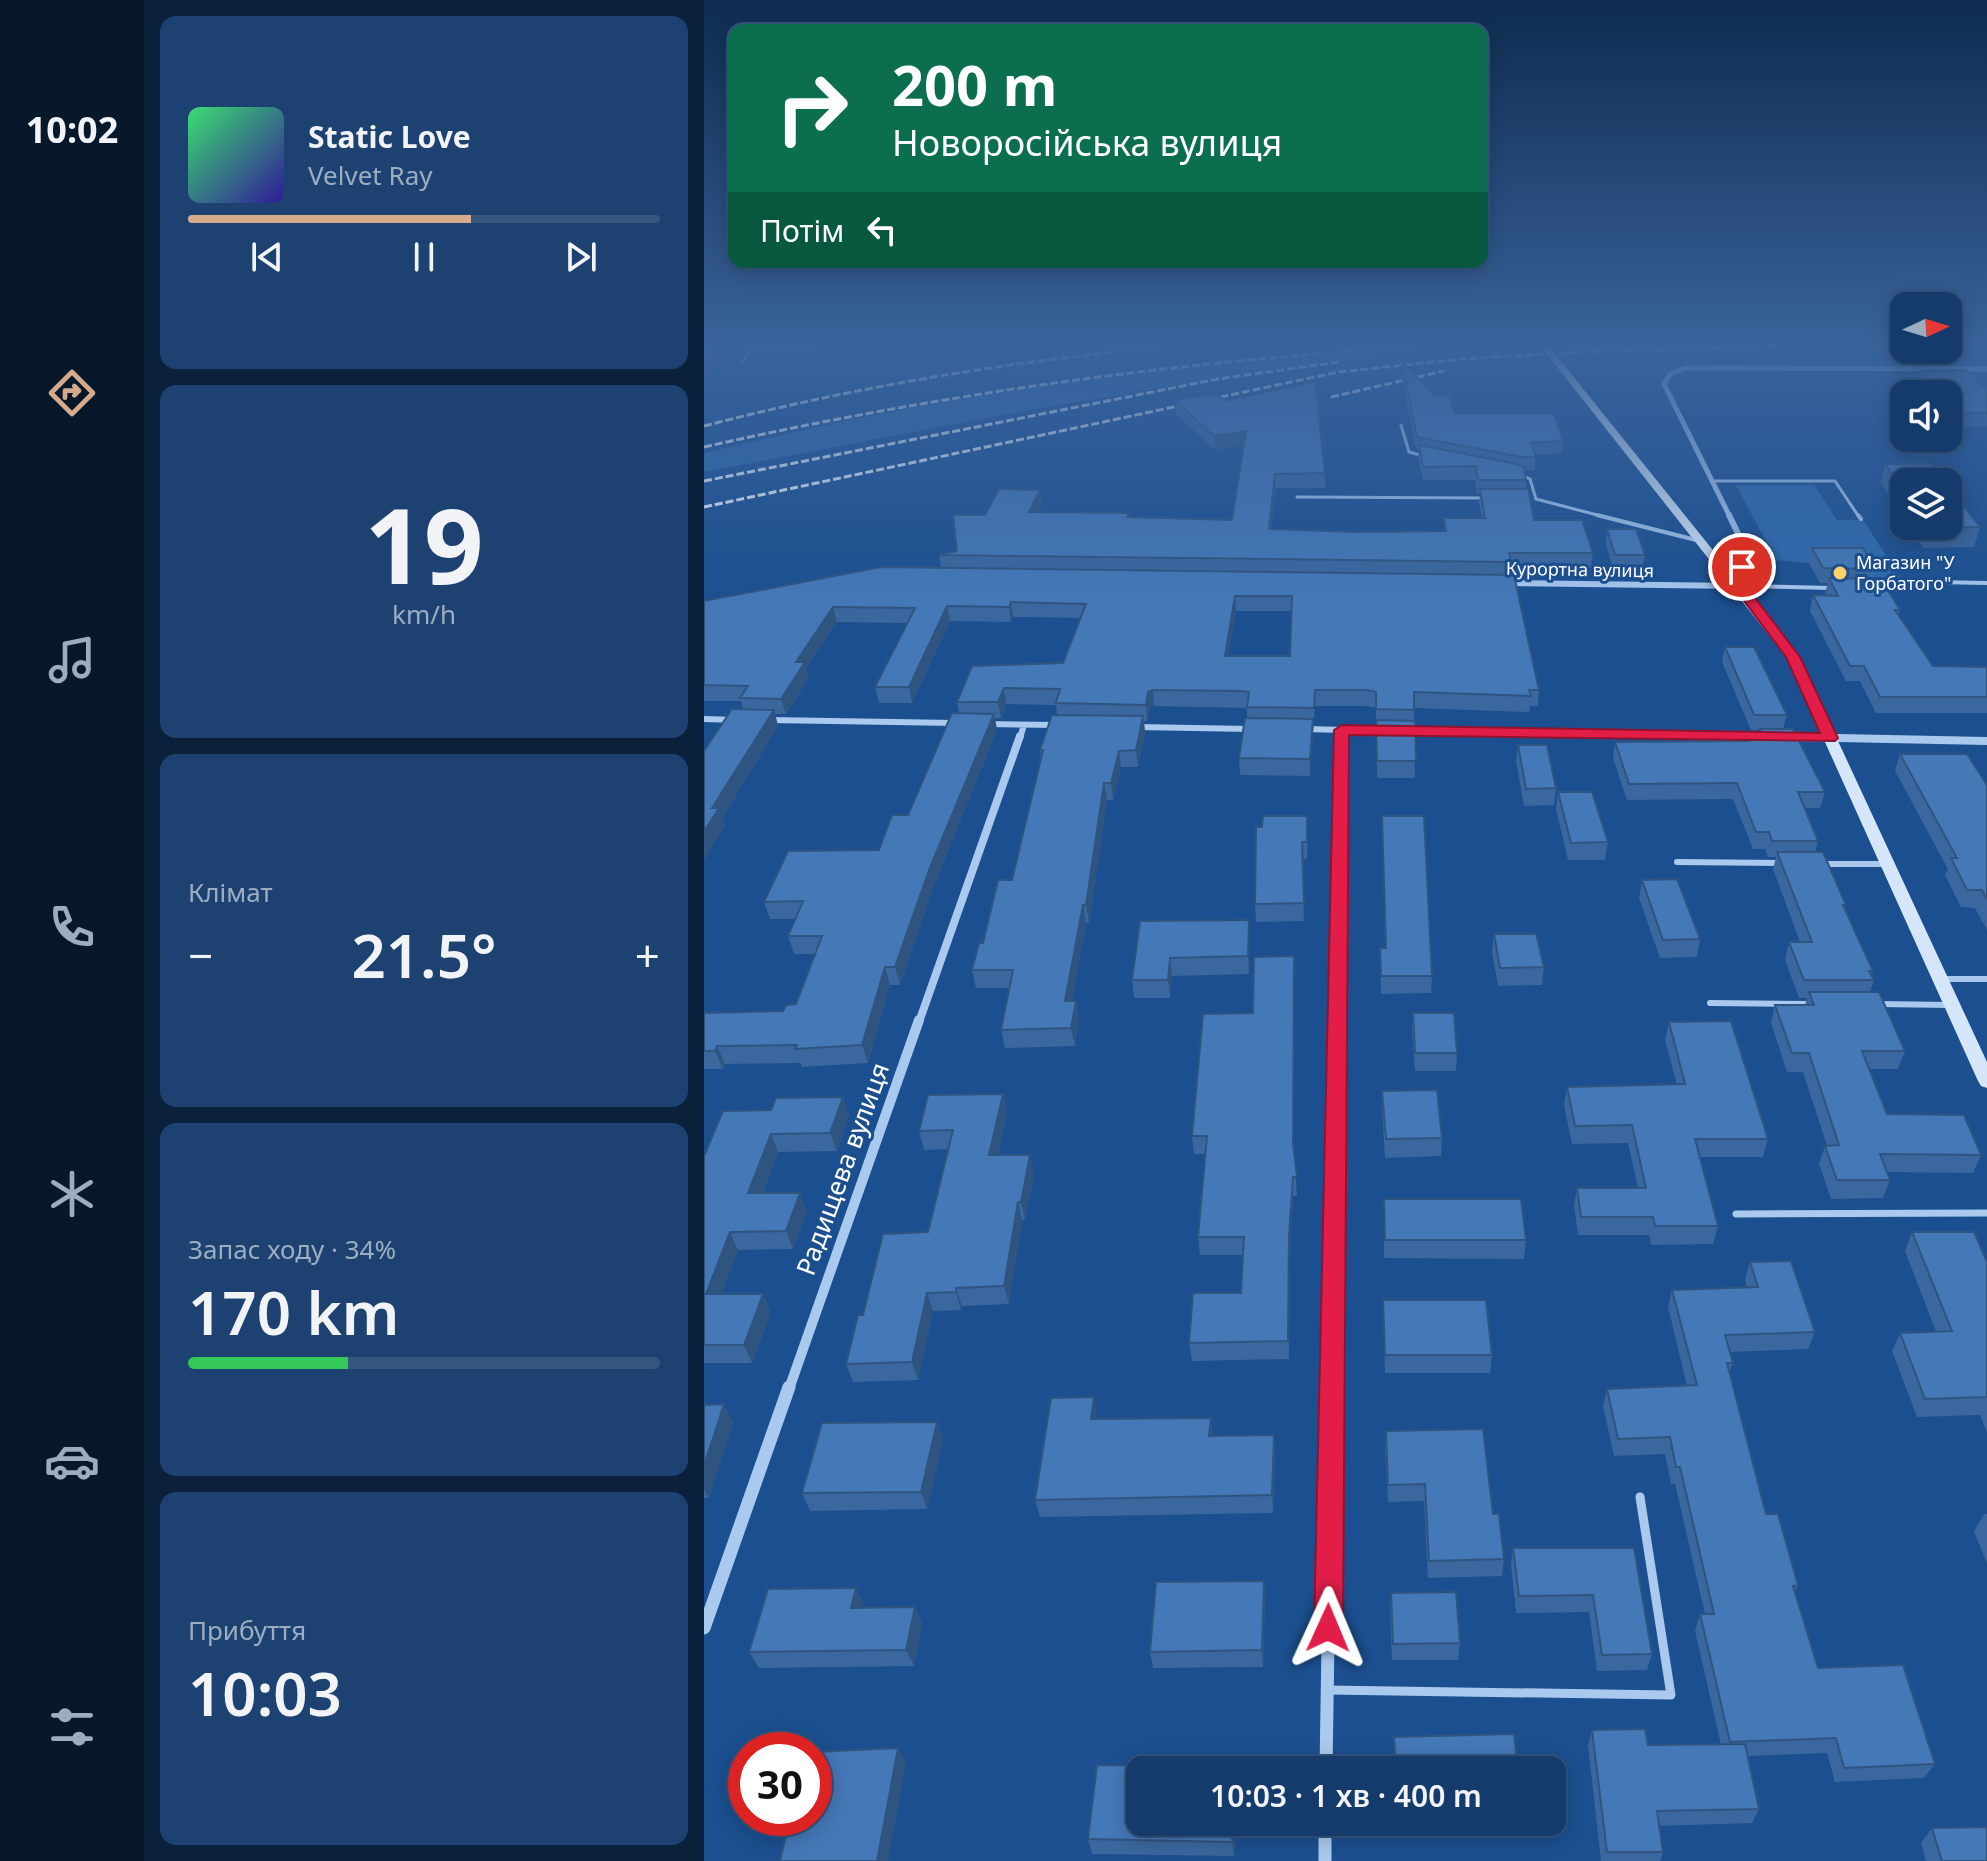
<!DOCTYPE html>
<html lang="uk">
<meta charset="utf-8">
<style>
:root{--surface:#143b6b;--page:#1d4271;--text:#f1f3f6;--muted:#9dadc1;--line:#33557e;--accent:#d6ab8b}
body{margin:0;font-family:"Noto Sans",sans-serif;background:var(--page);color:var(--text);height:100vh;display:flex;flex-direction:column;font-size:30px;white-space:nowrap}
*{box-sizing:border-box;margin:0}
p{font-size:26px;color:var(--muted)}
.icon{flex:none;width:44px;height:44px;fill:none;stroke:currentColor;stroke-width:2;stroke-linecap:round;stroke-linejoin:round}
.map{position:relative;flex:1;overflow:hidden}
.panel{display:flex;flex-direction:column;gap:16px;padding:16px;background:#0b203b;width:560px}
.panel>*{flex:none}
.guide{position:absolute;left:24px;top:24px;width:760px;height:244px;border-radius:16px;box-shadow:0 4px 20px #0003,0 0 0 2px var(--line);background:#0b6e4f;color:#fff;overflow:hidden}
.needle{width:52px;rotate:86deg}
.controls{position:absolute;left:1186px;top:292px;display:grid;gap:16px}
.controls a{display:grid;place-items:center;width:72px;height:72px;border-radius:16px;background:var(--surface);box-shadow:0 4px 20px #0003,0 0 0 2px var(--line);font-size:40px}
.speed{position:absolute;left:24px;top:1732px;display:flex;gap:16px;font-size:40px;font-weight:700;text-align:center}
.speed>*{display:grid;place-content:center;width:104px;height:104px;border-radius:50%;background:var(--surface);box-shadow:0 4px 20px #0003,0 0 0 2px var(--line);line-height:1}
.speed .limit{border:12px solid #d22;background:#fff;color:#111}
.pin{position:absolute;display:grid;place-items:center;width:68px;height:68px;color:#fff;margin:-34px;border:4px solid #fff;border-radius:50%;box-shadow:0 2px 8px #0007}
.me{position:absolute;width:88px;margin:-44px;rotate:1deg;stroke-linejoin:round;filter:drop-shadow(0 0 6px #0008)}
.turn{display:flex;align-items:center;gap:28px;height:168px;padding:0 32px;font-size:36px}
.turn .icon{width:104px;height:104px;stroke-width:2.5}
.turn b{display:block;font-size:56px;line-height:68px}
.then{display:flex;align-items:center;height:76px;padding:0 32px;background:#0003;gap:16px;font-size:30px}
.big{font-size:60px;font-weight:600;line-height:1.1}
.panel .card{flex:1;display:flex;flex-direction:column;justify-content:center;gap:12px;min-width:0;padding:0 28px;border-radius:16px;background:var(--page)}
.panel .dial{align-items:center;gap:0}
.dial b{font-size:104px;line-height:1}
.song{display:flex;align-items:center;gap:24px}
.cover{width:96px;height:96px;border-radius:12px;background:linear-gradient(135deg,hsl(140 70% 55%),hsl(250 70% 35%))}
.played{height:8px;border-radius:4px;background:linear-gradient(90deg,var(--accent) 60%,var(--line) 60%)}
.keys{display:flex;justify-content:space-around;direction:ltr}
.heat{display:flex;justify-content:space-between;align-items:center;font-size:44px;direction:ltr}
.charge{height:12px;border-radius:6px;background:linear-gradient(90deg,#34c759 34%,var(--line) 0)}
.trip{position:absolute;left:422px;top:1756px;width:440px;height:80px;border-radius:16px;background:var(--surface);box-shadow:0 4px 20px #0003,0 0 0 2px var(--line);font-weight:600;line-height:80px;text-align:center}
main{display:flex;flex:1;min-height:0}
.dock{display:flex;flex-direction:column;width:144px;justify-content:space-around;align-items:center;background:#08182b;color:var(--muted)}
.dock .icon{width:56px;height:56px}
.dock .on{color:var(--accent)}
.dock b{font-size:36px;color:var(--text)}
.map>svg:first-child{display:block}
.green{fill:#2e69ad}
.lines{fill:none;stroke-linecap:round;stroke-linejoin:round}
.lane-far4{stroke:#a9c9ee;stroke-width:3}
.lane-far3{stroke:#a9c9ee;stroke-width:4}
.lane-far2{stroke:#a9c9ee;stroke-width:6}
.lane-far1{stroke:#a9c9ee;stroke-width:7}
.lane{stroke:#a9c9ee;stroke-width:9}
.street-far4{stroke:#a9c9ee;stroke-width:5}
.street-far3{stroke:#a9c9ee;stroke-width:6}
.street-far2{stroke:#a9c9ee;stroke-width:8}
.street-far1{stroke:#a9c9ee;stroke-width:10}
.street{stroke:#a9c9ee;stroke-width:13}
.secondary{fill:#d6e6fa;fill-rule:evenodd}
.rail{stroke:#fff;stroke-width:3;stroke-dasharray:8 3;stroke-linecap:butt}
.wall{fill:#3a679d;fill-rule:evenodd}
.shaded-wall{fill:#305480}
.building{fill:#4478b7;stroke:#305480;stroke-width:2;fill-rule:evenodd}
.route{fill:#e11d48;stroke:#92132f;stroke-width:2}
.poi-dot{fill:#ffd166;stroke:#1b4f8f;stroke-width:3}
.labels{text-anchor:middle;stroke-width:6;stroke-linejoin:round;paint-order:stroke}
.far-poi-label{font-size:18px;fill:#fff;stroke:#1b4f8f;text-anchor:start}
.far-street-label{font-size:18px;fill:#fff;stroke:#1b4f8f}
.near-street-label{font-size:26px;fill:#fff;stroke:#1b4f8f}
</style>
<main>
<nav class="dock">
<b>10:02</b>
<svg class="icon on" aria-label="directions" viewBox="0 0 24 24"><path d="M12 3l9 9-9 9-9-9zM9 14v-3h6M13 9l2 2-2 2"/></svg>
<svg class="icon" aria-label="music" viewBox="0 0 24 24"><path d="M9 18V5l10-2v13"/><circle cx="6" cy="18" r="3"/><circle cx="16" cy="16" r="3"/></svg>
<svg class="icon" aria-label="phone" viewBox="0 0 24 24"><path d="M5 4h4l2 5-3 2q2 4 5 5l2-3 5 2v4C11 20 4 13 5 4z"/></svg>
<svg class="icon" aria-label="climate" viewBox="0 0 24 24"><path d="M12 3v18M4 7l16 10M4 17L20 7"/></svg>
<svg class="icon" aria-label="car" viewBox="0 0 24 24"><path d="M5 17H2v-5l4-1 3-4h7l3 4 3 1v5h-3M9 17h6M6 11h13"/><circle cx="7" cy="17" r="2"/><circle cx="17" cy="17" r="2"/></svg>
<svg class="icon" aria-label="filters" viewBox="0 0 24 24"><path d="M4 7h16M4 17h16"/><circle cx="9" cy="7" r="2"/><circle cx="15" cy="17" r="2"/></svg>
</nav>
<section class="panel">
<div class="card">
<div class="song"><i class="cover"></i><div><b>Static Love</b><p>Velvet Ray</p></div></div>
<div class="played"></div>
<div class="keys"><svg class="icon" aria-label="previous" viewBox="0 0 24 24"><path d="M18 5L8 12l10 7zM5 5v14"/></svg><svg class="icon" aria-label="pause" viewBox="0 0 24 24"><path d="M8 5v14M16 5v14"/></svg><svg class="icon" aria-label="next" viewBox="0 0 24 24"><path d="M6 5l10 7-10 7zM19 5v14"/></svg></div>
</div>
<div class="card dial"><b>19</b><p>km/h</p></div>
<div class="card"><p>Клімат</p>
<div class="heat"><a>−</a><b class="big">21.5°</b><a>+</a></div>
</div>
<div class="card"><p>Запас ходу · 34%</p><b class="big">170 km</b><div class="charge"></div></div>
<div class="card"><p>Прибуття</p><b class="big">10:03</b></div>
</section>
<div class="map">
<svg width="1283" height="1861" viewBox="0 0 1283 1861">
<rect width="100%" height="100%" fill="#1b4f8f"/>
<path class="green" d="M829,346L833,351L620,362L563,370L314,412L0,472V454L5,452C274,386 552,349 829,346Z
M1032,485H1110L1133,520H1159L1200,583L1167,584L1105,563L1072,560Z"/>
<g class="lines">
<path class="lane-far4" d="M48,344L47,348H109
M39,362L47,348
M697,425L705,452L720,456
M817,475L826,479L832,499L901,517
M1010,481H1131L1155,517
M593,497L780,498"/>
<path class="lane-far3" d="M893,515L996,541
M1154,515L1157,519
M1035,586L1129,588
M1176,589L1207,590L1232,582L1283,583"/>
<path class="lane-far2" d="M973,862L1078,863
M1117,864H1182
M1239,979H1283
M1006,1003L1106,1004
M1174,1004L1246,1005"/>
<path class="lane-far1" d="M1032,1214L1283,1213"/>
<path class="lane" d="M623,1690L967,1695L936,1497"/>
<path class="street-far4" d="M1026,517L960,384L966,374L981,368L1283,369"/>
<path class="street-far3" d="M804,583L1035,586L1041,548L1025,515
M0,719L31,720
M65,720L251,723
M281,724L355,725
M433,727L547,729
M601,729L683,731
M701,731L1063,737
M1085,737L1115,738
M316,738L320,725
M638,738V730"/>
<path class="street-far2" d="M979,736L1063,737
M1085,737L1283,741
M215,1022L316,736
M634,1022L638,736"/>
<path class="street-far1" d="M85,1389L215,1020
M628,1389L634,1020"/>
<path class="street" d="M0,1628L85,1387
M622,1770L628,1387
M621,1822V1861"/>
<path class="secondary" d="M835,344H843L1095,657L1283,1062V1088L1277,1086L1274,1081L1083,658Z"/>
<path class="rail" d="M627,397L740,371
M0,426C161,384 323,359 489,344
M0,447C249,391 498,358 752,344
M0,481L514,379L635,362
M0,507L634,372L757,359L876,352L1186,344"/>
</g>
<path class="wall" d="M124,344H164L159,351L126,352Z
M698,361L730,396L751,414L859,441L858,453L831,455V470H820L822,480V489L830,520L889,553L887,568H806V575L835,690L834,706H826L825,712L710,708L711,778H673L672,708L663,706H611L606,776L536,775L535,758L543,718V708L450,706L446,708L443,721H440L441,733L434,767H417L409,800H403L385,923H382L368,1001L375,1019L371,1046L301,1048L297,1030L306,988H272L268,970L279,943L308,880L337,758L336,750L353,715L352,705L302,704L297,718H291L293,730L229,888L196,985H186L164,1063L98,1067L97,1063L21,1064L19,1069H0V1013L79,1011L92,1004L111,954H90L84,936L91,919H66L60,902L175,850L204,815L255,713L253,702L359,663L377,618L309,617L307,622L246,621L208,703H175L171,687L203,623L133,622L102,668L105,677L82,714H71L74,726L18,818L21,825L0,860V751L39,709L37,701H0V601L237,568L235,555L253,551L281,515L336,490L338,504L334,513L528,520L540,445L511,450L472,414L471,400L521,401L621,473V488H572L567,529L652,532L740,531V518H778L775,503L776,494H773L771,480H719L714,458L715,449H712L697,373ZM532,611H588L586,656H524Z
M1217,371L1283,390V427L1246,426L1244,424V394H1222L1214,383Z
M1181,464L1200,482V519L1177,483Z
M1204,526H1244L1276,527L1270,547L1219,548Z
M903,529L941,555L938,570H909L902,544Z
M1108,548L1171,569L1169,579L1196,610L1194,615L1229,666L1283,667V713H1172L1156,681H1142L1106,611L1109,595L1122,596L1121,593L1124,583H1116L1105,563Z
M1021,647L1083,715L1079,729L1121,792L1116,808H1100L1114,841L1111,852L1142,905L1141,909L1169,971L1167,975L1170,980L1166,992L1201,1051L1194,1069H1165L1183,1114L1277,1155L1269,1173L1183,1172L1186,1180L1179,1198L1127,1199L1115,1164L1121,1146H1123L1099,1072H1083L1067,1023L1071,1005H1101L1103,998H1095L1081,960L1085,942H1096L1069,869L1072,857H1064L1061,849H1049L1029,799L923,800L909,758L911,742L1041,741L1054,739L1056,730H1047L1018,662Z
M814,745L852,788L850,805L820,806L812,761Z
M1196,754L1283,785V930L1271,908L1257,907L1241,875L1244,869L1191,771Z
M854,792L904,842L901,860H864L852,809Z
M678,816L728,976L727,993L677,994L676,948H681Z
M604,833L603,859H598L600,921L552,922L551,904Z
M938,880L996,939L993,957L956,958L935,898Z
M545,920V974L468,976L466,998H430L428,980L436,921Z
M790,934L840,967L838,985L794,986L788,952Z
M590,956V1151L593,1195L589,1196L586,1255L585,1359L488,1361L485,1343L537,1293L539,1255H496L494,1237L502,1154H490L488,1136L549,1013Z
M709,1013L753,1053L752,1071H711L708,1031Z
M965,1022L1064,1139L1059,1157H996L1014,1226L1009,1244L947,1245L945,1235H874L870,1206L873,1188H934L924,1143L868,1144L860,1105L863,1087L973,1085L961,1040Z
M678,1091L738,1138L737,1156L681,1158L678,1109Z
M299,1094L303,1112L294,1155H326L330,1173L321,1220H318L305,1304L258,1306L257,1310L229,1311L214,1380L149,1382L142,1364L159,1315L224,1232L245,1149L220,1150L215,1131Z
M139,1097L145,1115L133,1151L74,1152L59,1193L103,1211L89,1249L34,1250L17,1294L67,1312L48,1363H0V1156L67,1110Z
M680,1199L822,1240L820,1259L680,1258Z
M1208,1232L1283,1262V1433L1276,1415L1213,1417L1188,1351L1196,1333L1232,1332L1201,1251Z
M1046,1262L1111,1332L1104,1349L1026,1352L1029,1363L1025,1373L1062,1514L1094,1585L1091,1592L1114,1668L1231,1764L1220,1778L1131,1782L1123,1753L1044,1756L1055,1809L1048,1823L955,1826L959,1852L956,1861H897L884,1745L888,1730L944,1745H1017L991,1631L996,1614H1001L971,1484H967L961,1454L910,1456L899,1406L903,1389L983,1386L964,1307L968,1290L1043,1287L1041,1280Z
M679,1300L788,1355L786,1373H681Z
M0,1405L29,1422L5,1498H0Z
M393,1415V1419L508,1436L570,1435L571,1453L569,1513L336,1517L331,1500Z
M233,1422L239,1439L223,1509L106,1511L98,1493Z
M682,1431L789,1514L800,1559L798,1576L724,1578L720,1501L684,1502L681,1449Z
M1280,1514H1283V1564L1270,1531Z
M809,1548H930L948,1654L943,1670L893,1671L885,1612L812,1613L807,1565Z
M560,1581L561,1597L559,1667L449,1668L446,1652Z
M687,1593L756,1643L754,1660H688L686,1610Z
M160,1605L159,1608L211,1607L218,1624L210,1666L55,1668L45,1652Z
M532,1822L530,1856L388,1854L384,1839Z
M692,1822H817L815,1829L692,1832Z
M1228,1828L1283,1861H1222L1217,1843Z"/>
<path class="shaded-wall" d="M19,344H30L0,381V367Z
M158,344H164L159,351Z
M248,344H281L282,352L192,361L190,350Z
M542,431L543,444L511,450L510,436Z
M571,474L572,488L565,544V529Z
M336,490L338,504L327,527L325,512Z
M531,596L532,611L522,671L521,656Z
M307,602L309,617L307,622L305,607Z
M243,606L246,621L208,703L205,687Z
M129,607L133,622L102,668L105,677L82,714L77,699L92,662Z
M300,688L302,704L297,718L294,702Z
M449,690L450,706L446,708L443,721L442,705L444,692Z
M70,710L74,726L18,818L21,825L0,860V832L8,808Z
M290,714L293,730L229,888L196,985L191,967L225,870Z
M439,716L441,733L434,767L432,750Z
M609,719V736L606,776V759Z
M415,751L417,767L409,800L407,783Z
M400,783L403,800L385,923L382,905Z
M379,905L382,923L365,1019L361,1001Z
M545,920L546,938L545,974L544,956Z
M466,958L468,976L466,998L464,980Z
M181,967L186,985L164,1063L158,1045Z
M372,1001L375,1019L371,1046L367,1028Z
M13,1046L21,1064L19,1069L11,1051Z
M299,1094L303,1112L290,1174L285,1155Z
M139,1097L145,1115L133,1151L126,1133Z
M67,1134L74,1152L52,1211L44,1193Z
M326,1155L330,1173L321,1220L317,1202Z
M589,1177V1196L586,1255L585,1359V1237Z
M96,1193L103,1211L89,1249L82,1231Z
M314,1202L318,1220L305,1304L300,1286Z
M26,1232L34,1250L11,1312L2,1294Z
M252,1288L258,1306L257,1310L252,1292Z
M223,1293L229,1311L214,1380L208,1362Z
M59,1294L67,1312L48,1363L40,1345Z
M390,1397L393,1415L391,1437L387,1419Z
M20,1404L29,1422L5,1498L0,1489V1466Z
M507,1418L509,1436L507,1454L505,1436Z
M233,1422L239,1439L223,1509L217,1492Z
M570,1435L571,1453L569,1513L568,1495Z
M560,1581L561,1597L559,1667L558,1650Z
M152,1588L160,1605L155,1625L147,1608Z
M211,1607L218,1624L210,1666L202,1650Z
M194,1748L202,1763L184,1861H173Z
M529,1822H532L530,1856L528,1842Z"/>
<path class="building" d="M0,344H19L0,367Z
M191,344L223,345L248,344L190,350Z
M698,361L730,396H745L751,414H850L859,441L827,443L832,457H817L713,437Z
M1262,370L1283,390V413H1249L1244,406V394H1235L1217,371Z
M611,382L621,473L571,474L565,529L652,532L742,531L740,518H781L776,489H824L830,520H878L889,553H805L807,562L235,555L253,551L249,515H281L295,489L336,490L325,512L425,513L423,517L528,520L542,431L510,436L471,400L513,394L521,401Z
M715,445L812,464L820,467L822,480H774L772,466L719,467Z
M1181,464H1227L1241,482H1200V492Z
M1244,486L1276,527L1224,528L1223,526H1244Z
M903,529H932L941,555H911Z
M1108,548H1159L1171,569L1119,568Z
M177,567L810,575L835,690H825L827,696L710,692V710L672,709V692L663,690H611L610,708L543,707L545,692L535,691L449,690L444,692L442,705L352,703L356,689L300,688L294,702H253L268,666L359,663L382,604L307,602L305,607L243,606L205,687H171L211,608L129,607L92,662H101L77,699L36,698L44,686L0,685V601ZM531,596H588L586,656H521Z
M1125,578L1177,579L1196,610H1191L1229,666L1283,667V697H1176L1160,666H1146L1109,595L1134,596Z
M1021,647H1050L1083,715H1050Z
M28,709L70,710L8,808H15L0,832V751Z
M248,713L290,714L225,870L191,967H181L158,1045L91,1049L93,1045L13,1046L11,1051H0V1013L79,1011L82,1005L92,1004L118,936H84L99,901L60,902L84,851L175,850L188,815H204Z
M348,715L439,716L432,750L415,751L407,783H400L382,905H379L361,1001H372L367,1028L297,1030L309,970H268L275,943H279L294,880H308L339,750H336Z
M541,718L609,719L606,759L535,758Z
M672,720L711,721L712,761H673Z
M1056,729H1089L1121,792H1094L1114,841H1068L1065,832H1052L1033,783L925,784L911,742L1041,741L1060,739Z
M814,745H843L852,788L822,789Z
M1196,754H1263L1283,785V900L1278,890H1263L1247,858H1253Z
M854,792H888L904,842L867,843Z
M559,816H603V842H598L600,903L551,904L552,827H558Z
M678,816H720L728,976H677L676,948H682Z
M1073,852H1119L1142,905H1139L1169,971H1165L1170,980H1100L1085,942H1108Z
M973,879L996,939L959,940L938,880Z
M545,920L544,956L466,958L464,980H428L436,921Z
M790,934H832L840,967L796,968Z
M590,956L589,1144L593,1177H589L585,1237L584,1341L485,1343L489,1293H537L540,1237H494L503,1136H488L499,1014L549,1013L550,957Z
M1105,992H1175L1201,1051H1158L1183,1114L1260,1115L1277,1155L1176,1154L1186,1180H1133L1121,1146L1135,1145L1105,1053H1088L1071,1005H1110Z
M709,1013H750L753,1053H711Z
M1027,1021L1064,1139H991L1014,1226H951L949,1217H877L873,1188H942L928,1125L871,1126L863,1087L981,1084L965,1022Z
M733,1090L738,1138L682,1139L678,1091Z
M299,1094L285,1155H326L317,1202H314L300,1286L252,1288V1292L223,1293L208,1362L142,1364L154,1315H159L179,1234L224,1232L249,1130L215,1131L224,1095Z
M139,1097L126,1133L67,1134L44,1193H96L82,1231L26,1232L2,1294H59L40,1345H0V1156L19,1111L67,1110L72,1098Z
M680,1199H817L822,1240H681Z
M1208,1232H1270L1283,1262V1397L1221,1399L1196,1333L1248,1331Z
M1087,1261L1111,1332L1021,1335L1029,1363H1023L1062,1514H1074L1094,1585L1089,1586L1114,1668L1199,1665L1231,1764L1140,1768L1132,1738L1026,1742L996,1614H1010L976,1467H972L966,1437L914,1439L903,1389L993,1385L968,1290L1054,1287L1046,1262Z
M679,1300H782L788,1355H681Z
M390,1397L387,1419L507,1418L505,1436L570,1435L568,1495L331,1500L347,1398Z
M20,1404L0,1466V1405Z
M233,1422L217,1492L98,1493L118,1423Z
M779,1429L789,1514H795L800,1559L725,1561L721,1484L684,1485L682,1431Z
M809,1548H930L948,1654L898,1655L889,1595L815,1596Z
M560,1581L558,1650L446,1652L452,1582Z
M152,1588L147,1608L211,1607L202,1650L45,1652L64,1589Z
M752,1592L756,1643L689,1644L687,1593Z
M941,1729L944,1745L1041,1744L1055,1809L953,1811L959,1852H903L888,1730Z
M810,1734L814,1770H692L690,1737Z
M194,1748L173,1861H76L86,1818H110V1752Z
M393,1765L533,1767V1770H436V1822H529L528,1842L384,1839Z
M1283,1827V1861H1238L1228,1828Z"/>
<linearGradient id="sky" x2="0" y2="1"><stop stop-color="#0f2b4f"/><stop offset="0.57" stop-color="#39639b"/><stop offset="1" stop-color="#39639b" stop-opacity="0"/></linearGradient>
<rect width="1283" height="605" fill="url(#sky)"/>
<path class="route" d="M1034,565L1044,567L1042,586L1096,657L1134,738L1131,741L645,735L639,1628L634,1639L624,1643L614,1639L610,1628L630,730L638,725L1116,733L1082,657L1029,586Z"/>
<circle class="poi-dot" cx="1136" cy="573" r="8"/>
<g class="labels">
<g class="far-poi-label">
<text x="1152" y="569">Магазин "У<tspan x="1152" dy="21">Горбатого"</tspan></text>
</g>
<g class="far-street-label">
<text transform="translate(876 570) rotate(1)" y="6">Курортна вулиця</text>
</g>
<g class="near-street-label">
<text transform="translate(139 1169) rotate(-70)" y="9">Радищева вулиця</text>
</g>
</g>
</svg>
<div class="controls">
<a><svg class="needle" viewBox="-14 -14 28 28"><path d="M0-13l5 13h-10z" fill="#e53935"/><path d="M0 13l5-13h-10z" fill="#9dadc1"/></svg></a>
<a><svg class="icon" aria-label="sound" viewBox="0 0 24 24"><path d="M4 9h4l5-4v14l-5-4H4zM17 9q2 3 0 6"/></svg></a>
<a><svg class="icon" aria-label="layers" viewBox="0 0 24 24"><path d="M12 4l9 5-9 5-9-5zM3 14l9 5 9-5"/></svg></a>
</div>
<div class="speed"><div class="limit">30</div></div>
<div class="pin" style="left:1038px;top:567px;background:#d93025"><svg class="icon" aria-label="arrive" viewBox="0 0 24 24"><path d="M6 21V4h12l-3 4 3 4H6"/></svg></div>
<svg class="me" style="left:624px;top:1628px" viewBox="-20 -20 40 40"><path d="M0-17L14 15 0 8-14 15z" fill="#e11d48" stroke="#fff" stroke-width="4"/></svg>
<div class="trip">10:03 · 1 хв · 400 m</div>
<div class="guide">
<div class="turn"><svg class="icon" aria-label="right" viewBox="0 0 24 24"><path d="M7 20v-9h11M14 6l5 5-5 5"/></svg><div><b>200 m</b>Новоросійська вулиця</div></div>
<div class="then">Потім<svg class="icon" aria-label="left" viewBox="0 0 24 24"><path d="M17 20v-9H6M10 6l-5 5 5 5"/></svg></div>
</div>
</div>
</main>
